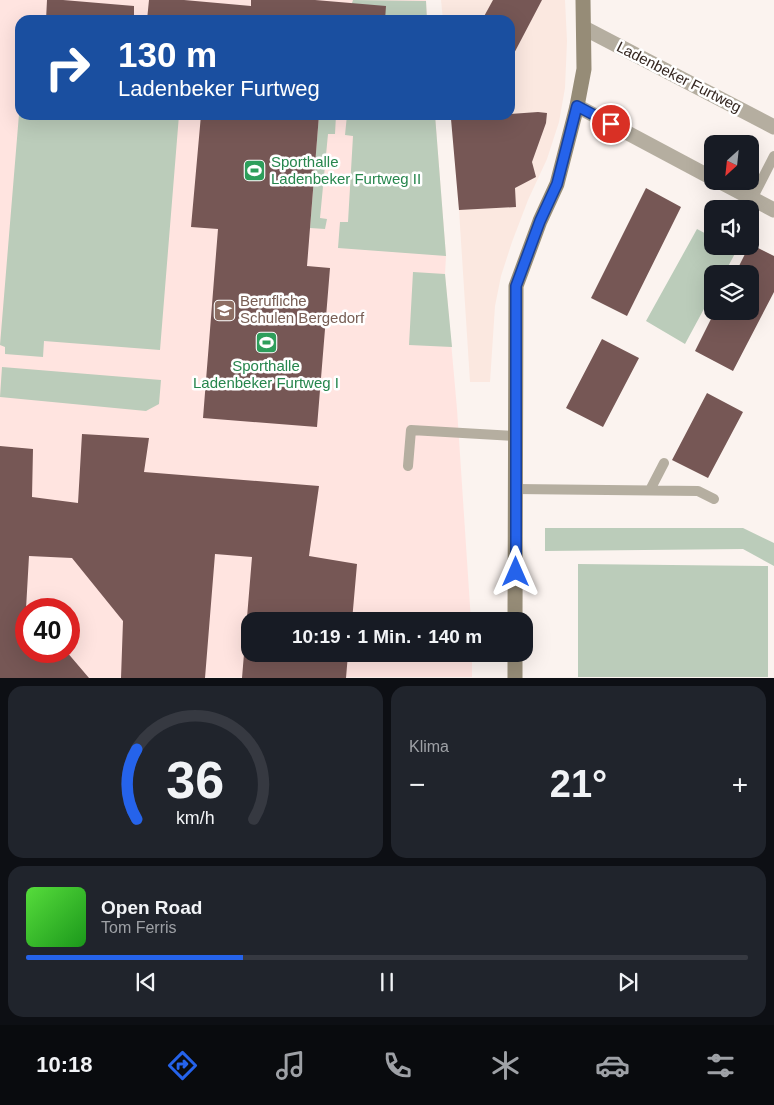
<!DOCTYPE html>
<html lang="de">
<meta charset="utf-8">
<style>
:root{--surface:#171b24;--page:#20242c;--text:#f1f3f6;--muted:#9ea1a6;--line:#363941;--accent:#2563eb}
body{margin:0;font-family:Arial,sans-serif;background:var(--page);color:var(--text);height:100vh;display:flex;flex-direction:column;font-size:19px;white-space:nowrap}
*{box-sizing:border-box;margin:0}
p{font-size:16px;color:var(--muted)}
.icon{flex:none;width:28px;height:28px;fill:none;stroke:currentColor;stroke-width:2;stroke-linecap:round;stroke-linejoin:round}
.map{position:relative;height:678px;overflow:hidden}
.side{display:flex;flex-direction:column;gap:8px;padding:8px;background:#0d0f14;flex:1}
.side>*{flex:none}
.banner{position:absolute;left:15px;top:15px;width:500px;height:105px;border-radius:15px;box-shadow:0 5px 20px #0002;background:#1a4fa0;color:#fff;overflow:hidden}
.needle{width:32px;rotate:207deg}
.fabs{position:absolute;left:704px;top:135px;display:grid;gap:10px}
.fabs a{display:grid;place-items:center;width:55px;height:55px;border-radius:10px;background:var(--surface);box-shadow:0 5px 20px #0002;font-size:25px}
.speed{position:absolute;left:15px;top:598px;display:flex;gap:10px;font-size:25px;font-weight:700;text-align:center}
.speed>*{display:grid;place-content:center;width:65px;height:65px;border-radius:50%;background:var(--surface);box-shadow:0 5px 20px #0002;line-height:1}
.speed .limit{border:8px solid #d22;background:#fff;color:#111}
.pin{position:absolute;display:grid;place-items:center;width:42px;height:42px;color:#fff;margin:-21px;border:2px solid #fff;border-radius:50%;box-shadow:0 1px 5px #0007}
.me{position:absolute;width:55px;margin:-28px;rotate:0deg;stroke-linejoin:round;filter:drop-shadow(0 0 4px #0008)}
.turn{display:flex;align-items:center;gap:18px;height:105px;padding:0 20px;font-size:22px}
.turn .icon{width:65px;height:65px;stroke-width:2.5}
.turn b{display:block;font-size:35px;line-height:42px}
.big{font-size:38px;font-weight:600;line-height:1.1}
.side .widget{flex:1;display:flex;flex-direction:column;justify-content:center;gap:8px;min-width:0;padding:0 18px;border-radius:15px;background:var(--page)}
.side .dial{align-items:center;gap:0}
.dial svg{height:130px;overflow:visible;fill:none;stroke:var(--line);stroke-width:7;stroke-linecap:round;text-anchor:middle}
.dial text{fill:var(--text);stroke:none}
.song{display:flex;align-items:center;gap:15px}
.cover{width:60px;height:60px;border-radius:8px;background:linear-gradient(135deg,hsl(110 70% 55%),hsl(120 70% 35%))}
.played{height:5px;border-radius:2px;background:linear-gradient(90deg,var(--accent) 30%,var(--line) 30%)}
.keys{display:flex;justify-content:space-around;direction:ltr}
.heat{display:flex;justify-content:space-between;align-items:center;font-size:28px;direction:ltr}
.side .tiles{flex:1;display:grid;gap:8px;grid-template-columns:1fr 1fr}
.widget:last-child{grid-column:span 2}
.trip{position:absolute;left:241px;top:612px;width:292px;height:50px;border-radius:15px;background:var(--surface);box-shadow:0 5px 20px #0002;font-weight:600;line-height:50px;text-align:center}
.tabs{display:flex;height:80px;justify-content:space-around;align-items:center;background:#090b0e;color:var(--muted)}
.tabs .icon{width:35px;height:35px}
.tabs .on{color:var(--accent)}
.tabs b{font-size:22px;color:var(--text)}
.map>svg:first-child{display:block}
.built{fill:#fbe8e0}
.education{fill:#ffe4e0;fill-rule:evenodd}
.green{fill:#bbccba}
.building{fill:#765755}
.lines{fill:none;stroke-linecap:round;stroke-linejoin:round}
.lane{stroke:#b5aea0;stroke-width:10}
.street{stroke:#b5aea0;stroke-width:15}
.secondary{stroke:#968c77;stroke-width:15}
.route-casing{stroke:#184099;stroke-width:12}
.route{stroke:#2563eb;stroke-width:9}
.labels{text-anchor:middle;stroke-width:5;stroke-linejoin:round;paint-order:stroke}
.street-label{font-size:15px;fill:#352721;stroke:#fff}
.leisure-label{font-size:15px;fill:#27864d;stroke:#fff;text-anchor:start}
.education-label{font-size:15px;fill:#785e54;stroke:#fff;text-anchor:start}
</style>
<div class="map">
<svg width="774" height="678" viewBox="0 0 774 678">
<rect width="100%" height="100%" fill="#fbf3ef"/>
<path class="built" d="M441,0H565L567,41L565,88L559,122L547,159L528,200L512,242L501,276L495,306L490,382H470L459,210L451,115H510V20H443Z"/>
<path class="education" d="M0,0H426L427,20H20V115H435L446,256L445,274L457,409L471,621H250V654H472V677L0,678ZM26,609H69V651H26Z"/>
<path class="green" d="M353,0L426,1L427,20H350L352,3Z
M20,102V115H179L160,350L44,341L43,357L5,354V347L0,345Z
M319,115H336L335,134H328L320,218L327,219L325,229L310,228Z
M347,115H435L446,256L338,248L340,222H348L353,136L345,135Z
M697,229L712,237V246H730L736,249L739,246L724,274H712V294L685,344L646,321Z
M413,272L445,274L452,347L409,345Z
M2,367L161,380L159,404L146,411L0,397Z
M545,528H743L774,543V566L743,549L545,551Z
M578,564L768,566V677H578Z"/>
<path class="building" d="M47,0H63L134,6V20H46Z
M149,0H184L251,6V0H315L386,6L385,20H147Z
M493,0H542L510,61V20H482Z
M538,112L547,113L546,123L532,162L536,177L515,188L516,207L459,210L451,119L510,115V114Z
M201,115H319L307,266L330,268L317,427L203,418L218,229L191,227Z
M646,188L681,207L627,316L591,298Z
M750,244L774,256V292L733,371L695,351L715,311H750V274H735Z
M602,339L639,358L603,427L566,408Z
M707,393L743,412L708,478L672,460Z
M82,434L149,438L144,472L319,486L309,556L357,564L352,621H250V654H348L346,678H242L252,557L215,554L205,678H121L123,621L72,558L29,556L26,609V651H66L89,678H0V446L33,449L32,497L78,503Z"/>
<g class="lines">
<path class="lane" d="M752,199L774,156
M408,466L411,430L516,436
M516,489L698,491L714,499
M650,490L664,463"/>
<path class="street" d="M584,28L774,127
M577,106L712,178
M719,181L774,210"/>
<path class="secondary" d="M515,621L516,286L540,221L557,184L577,106L584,69L583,0
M515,678V654"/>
</g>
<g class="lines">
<defs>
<path id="route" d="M516,572V286L540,221L557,184L577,106L611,124"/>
</defs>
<use href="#route" class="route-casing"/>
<use href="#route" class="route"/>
</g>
<defs>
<symbol id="stadium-square" viewBox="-11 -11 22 22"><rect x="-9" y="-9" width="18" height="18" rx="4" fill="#2e9e5b" stroke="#fff"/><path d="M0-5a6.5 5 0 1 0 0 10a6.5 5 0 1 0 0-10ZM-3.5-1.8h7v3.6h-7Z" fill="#fff"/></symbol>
<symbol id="university-square" viewBox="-11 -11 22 22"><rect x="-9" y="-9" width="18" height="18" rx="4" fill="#8d6e63" stroke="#fff"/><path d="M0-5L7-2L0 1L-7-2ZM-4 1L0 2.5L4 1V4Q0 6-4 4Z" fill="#fff"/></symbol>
</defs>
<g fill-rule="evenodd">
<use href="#stadium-square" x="242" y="158" width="25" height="25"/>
<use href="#university-square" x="212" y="298" width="25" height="25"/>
<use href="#stadium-square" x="254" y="330" width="25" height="25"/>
</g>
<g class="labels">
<g class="street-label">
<text transform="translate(679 77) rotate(27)" y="5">Ladenbeker Furtweg</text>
</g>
<g class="leisure-label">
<text x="271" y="167">Sporthalle<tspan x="271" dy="17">Ladenbeker Furtweg II</tspan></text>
<text x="266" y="371" text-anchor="middle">Sporthalle<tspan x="266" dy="17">Ladenbeker Furtweg I</tspan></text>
</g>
<g class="education-label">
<text x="240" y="306">Berufliche<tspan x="240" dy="17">Schulen Bergedorf</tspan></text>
</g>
</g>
</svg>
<div class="fabs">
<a><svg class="needle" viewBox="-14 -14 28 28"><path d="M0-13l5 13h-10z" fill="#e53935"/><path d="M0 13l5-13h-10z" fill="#9ea1a6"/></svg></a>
<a><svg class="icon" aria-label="sound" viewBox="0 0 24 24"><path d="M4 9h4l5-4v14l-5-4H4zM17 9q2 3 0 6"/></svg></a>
<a><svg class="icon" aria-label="layers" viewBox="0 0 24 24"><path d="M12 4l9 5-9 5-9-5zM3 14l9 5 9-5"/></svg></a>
</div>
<div class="speed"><div class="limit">40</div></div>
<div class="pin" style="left:611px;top:124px;background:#d93025"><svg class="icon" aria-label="arrive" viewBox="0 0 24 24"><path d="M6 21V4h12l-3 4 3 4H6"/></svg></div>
<svg class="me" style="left:516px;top:572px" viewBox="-20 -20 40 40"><path d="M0-17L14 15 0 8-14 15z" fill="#2563eb" stroke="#fff" stroke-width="4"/></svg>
<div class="trip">10:19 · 1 Min. · 140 m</div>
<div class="banner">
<div class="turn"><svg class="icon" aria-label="right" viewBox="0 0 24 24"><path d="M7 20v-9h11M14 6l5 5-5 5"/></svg><div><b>130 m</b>Ladenbeker Furtweg</div></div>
</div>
</div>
<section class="side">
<div class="tiles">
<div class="widget dial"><svg viewBox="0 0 100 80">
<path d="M14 69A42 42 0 1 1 86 69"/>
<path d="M14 69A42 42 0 0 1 14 26" stroke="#2563eb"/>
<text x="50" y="56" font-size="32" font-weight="700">36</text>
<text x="50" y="72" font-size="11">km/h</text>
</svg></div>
<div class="widget"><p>Klima</p>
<div class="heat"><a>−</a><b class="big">21°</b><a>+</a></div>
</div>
<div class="widget">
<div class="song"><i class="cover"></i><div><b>Open Road</b><p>Tom Ferris</p></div></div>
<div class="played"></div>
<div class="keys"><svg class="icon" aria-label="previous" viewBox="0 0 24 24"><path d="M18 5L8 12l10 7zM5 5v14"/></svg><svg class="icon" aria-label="pause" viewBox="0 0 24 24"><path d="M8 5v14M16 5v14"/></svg><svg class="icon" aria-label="next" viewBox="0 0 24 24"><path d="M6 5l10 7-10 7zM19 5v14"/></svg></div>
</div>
</div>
</section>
<nav class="tabs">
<b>10:18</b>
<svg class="icon on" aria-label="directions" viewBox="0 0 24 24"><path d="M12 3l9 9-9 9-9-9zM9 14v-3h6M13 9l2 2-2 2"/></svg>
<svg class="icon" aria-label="music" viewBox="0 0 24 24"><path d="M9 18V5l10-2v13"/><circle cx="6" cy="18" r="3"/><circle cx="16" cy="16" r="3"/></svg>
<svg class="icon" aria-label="phone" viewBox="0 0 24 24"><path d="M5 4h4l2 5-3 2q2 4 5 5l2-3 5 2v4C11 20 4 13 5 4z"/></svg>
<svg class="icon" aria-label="climate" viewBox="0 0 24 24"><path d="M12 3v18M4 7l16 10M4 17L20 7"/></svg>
<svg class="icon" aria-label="car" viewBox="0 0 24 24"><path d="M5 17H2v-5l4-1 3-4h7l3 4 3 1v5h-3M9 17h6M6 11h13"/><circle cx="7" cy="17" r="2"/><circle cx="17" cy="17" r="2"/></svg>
<svg class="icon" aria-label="filters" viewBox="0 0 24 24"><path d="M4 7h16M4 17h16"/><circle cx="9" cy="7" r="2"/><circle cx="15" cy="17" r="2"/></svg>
</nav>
